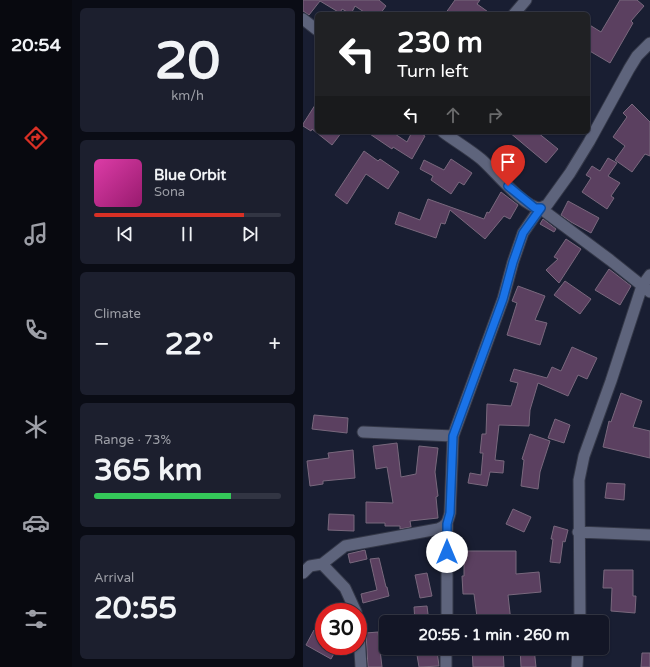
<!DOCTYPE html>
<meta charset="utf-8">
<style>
:root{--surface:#131626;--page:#1c1f2e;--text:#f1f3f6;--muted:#9d9fa7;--line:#323543;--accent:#d93025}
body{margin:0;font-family:"Varela Round",sans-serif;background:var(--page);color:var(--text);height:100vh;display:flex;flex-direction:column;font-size:15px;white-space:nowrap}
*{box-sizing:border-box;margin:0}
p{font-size:13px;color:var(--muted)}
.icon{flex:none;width:22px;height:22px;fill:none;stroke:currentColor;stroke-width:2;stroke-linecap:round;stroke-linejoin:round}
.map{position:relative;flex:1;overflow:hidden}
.panel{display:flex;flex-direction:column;gap:8px;padding:8px;background:#0a0c15;width:231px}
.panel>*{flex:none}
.top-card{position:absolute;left:12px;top:12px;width:275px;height:122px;border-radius:6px;box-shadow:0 1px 3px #0004,0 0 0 1px var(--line);background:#202124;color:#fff;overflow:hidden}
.speed{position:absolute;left:12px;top:603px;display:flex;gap:8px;font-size:20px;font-weight:700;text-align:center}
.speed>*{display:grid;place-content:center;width:52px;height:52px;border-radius:50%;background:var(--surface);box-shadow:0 1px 3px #0004,0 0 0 1px var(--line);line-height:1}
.speed .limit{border:6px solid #d22;background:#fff;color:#111}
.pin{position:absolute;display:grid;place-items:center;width:34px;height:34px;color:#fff;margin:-41px -17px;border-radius:50% 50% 50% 0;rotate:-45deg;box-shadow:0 0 4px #0007}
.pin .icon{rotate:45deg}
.me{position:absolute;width:44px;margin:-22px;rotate:0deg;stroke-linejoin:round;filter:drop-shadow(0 0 3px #0008)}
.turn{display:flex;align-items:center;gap:14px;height:84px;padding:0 16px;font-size:18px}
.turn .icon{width:52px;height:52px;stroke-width:2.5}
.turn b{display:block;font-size:28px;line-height:34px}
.lanes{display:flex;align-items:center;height:38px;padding:0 16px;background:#0003;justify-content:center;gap:20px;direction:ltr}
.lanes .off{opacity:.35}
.big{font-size:30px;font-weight:800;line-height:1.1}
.panel .widget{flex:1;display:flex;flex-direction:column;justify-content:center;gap:6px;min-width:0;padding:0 14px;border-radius:6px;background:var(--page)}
.panel .dial{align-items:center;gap:0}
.dial b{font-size:52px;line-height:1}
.song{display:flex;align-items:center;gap:12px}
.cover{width:48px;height:48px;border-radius:6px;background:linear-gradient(135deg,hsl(320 70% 55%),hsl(320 70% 35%))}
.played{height:4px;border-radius:2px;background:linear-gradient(90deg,var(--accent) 80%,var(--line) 80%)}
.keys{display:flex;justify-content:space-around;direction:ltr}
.heat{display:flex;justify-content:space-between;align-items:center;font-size:22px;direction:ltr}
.charge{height:6px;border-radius:3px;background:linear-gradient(90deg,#34c759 73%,var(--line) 0)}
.trip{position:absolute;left:76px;top:615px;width:230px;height:40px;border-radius:6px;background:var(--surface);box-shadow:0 1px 3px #0004,0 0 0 1px var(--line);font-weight:800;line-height:40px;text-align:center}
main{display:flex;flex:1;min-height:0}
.menu{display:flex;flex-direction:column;width:72px;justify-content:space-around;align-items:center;background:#08090f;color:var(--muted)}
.menu .icon{width:28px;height:28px}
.menu .on{color:var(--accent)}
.menu b{font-size:18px;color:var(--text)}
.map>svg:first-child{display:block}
.building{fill:#5b4060;stroke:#79687d}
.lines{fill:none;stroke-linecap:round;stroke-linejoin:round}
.minor-casing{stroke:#343848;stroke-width:13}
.minor{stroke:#5e647c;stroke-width:11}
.route-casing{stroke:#114b97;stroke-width:10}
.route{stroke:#1a73e8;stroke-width:7}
</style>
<main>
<nav class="menu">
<b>20:54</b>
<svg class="icon on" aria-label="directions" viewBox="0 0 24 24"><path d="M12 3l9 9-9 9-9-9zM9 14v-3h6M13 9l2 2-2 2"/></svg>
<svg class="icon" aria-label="music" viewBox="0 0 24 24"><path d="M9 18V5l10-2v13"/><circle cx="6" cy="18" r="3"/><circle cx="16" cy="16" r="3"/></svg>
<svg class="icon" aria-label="phone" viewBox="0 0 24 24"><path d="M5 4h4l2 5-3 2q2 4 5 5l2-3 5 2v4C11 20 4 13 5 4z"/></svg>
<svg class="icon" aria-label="climate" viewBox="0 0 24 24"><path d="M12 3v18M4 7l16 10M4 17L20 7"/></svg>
<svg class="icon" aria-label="car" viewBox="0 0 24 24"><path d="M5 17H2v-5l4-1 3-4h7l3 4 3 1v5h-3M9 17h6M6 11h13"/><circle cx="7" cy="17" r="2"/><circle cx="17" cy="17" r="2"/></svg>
<svg class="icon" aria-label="filters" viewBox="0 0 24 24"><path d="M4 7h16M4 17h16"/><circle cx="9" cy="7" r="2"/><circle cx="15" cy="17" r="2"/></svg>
</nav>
<section class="panel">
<div class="widget dial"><b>20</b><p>km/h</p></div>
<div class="widget">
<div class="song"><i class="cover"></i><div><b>Blue Orbit</b><p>Sona</p></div></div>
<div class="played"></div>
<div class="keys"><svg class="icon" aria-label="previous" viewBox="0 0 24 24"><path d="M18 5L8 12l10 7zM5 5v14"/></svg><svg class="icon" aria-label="pause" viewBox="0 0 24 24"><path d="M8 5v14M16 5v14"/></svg><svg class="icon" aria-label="next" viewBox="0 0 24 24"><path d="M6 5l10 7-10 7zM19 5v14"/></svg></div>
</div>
<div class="widget"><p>Climate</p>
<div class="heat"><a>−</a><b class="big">22°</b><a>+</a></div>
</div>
<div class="widget"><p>Range · 73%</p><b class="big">365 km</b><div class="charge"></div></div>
<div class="widget"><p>Arrival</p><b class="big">20:55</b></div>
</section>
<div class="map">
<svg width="347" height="667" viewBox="0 0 347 667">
<rect width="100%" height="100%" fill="#191e32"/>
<path class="building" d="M0,0H76L83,6L77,14H64L52,6L48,14L39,9L37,13L17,1L6,15L0,11Z
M152,0H177L174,4L188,14H142Z
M317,0H334L341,6L328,21L330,23L307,63L285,50V24L298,32Z
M14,102V132H39L29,145L9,129L8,131L0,126V124Z
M329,104L347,122V156L342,154L329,172L312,160L322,146L310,137L324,117L320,113Z
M64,132H89L104,142L109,132H115L122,136L109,159L90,147L89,149Z
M206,132H234L255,149L243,163Z
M61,151L75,161L77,159L96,172L85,189L63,174L44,204L32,195Z
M305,158L314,163L305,176L317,183L308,196L311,198L304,209L279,192L288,178L283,175L289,166L297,171Z
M148,159L169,173L161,185L156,182L148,194L128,180L130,176L117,169L121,160L141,170Z
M198,192L215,205L207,219L201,216L182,239L147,210L142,224L138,223L133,238L92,224L96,212L117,220L125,199L181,219L184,212L186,213Z
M265,201L296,218L288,233L268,222L258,215Z
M240,219L253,229L251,232L237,224Z
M263,239L278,249L256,283L243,270L255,259L251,257Z
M306,269L328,286L317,305L292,290Z
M262,281L288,299L277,314L251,295Z
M215,286L242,296L232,320L244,323L237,345L204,335L214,303L209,301Z
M269,347L294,358L284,379L275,375L265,396L235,383L227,410L226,426L196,425L192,460L201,461L200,473L187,472L184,486L165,483L167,473L178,475L180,453H177L179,434H183L184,404L208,406L215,383L207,381L211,369L244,378L249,367L258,371Z
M318,393L339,401L330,427L347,431V458L300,447L306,421L308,422Z
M11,415L45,418L44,433L9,429Z
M252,419L267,425L261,443L245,438Z
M227,434L247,441L237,472L235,489L218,486L221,460L219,459Z
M94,443L98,477L113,474L116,446L135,448L132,472L135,496L133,497L135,518L107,521L108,527L97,529V526H82V523H63V502L90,503L84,467L73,469L70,446Z
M50,450L52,478L20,481V484L7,486L4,461L26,458L25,453Z
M304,483L322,484L321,500L302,498Z
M210,509L228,517L221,532L203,524Z
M26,514L51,515V531L25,530Z
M251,526L265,530L262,542L260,541L257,563L247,562L250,539H248Z
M62,550L64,559L47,563L45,554Z
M161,551H213V574L236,572L238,592L205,595L208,622H178L177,617H174L171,594H160L159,576H161Z
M76,558L83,587H84L86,596L60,603L58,594L74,590L67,559Z
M301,570H330V596H333L332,613L308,611L309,588H300Z
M124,573L129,596L117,598L112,575Z
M124,606L126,622H112L111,607Z
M11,630L21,635V646H35L28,659L3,645Z
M75,632L79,667H65L63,633Z
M169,648H200L201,667H170Z
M217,648H231L233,667H218Z
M134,651L136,666L116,667L114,655Z
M339,653H347V667H338Z"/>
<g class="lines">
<defs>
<path id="minor" d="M211,14L223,0
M0,19L14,30
M140,132C152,141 166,149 178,159C192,171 220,207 237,208L307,260L347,292
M60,432L150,436
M275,532L347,535
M19,564L42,588L53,612
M0,573L7,566L19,564L42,546L135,529C144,526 145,521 147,513L150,436L200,299L210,262L220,233L237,208L244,205L267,173L286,142L326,69L334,56L347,43
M55,619L58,667
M144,622V524
M277,622L276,480L281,456L308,381L339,286L347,275
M143,667V648
M274,667L275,648"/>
</defs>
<use href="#minor" class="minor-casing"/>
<use href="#minor" class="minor"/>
</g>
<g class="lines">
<defs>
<path id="route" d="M144,552V524L147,513L150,436L200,299L210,262L220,233L238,208H232L205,186"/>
</defs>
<use href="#route" class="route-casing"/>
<use href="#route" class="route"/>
</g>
</svg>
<div class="speed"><div class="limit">30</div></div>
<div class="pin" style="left:205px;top:186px;background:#d93025"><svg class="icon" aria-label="arrive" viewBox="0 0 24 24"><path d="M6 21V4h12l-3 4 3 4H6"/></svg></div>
<svg class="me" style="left:144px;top:552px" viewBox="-20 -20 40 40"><circle r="19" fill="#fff"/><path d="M0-13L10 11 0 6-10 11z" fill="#1a73e8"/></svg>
<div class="trip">20:55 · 1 min · 260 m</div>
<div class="top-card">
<div class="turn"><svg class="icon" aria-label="left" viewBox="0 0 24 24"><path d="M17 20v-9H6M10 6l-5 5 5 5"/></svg><div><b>230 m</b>Turn left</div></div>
<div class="lanes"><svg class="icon" aria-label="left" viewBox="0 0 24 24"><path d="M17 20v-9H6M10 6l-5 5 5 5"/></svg><svg class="icon off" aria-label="ahead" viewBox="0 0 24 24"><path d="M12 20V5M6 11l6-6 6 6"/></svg><svg class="icon off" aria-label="right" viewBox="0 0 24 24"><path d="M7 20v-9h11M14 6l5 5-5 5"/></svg></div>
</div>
</div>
</main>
